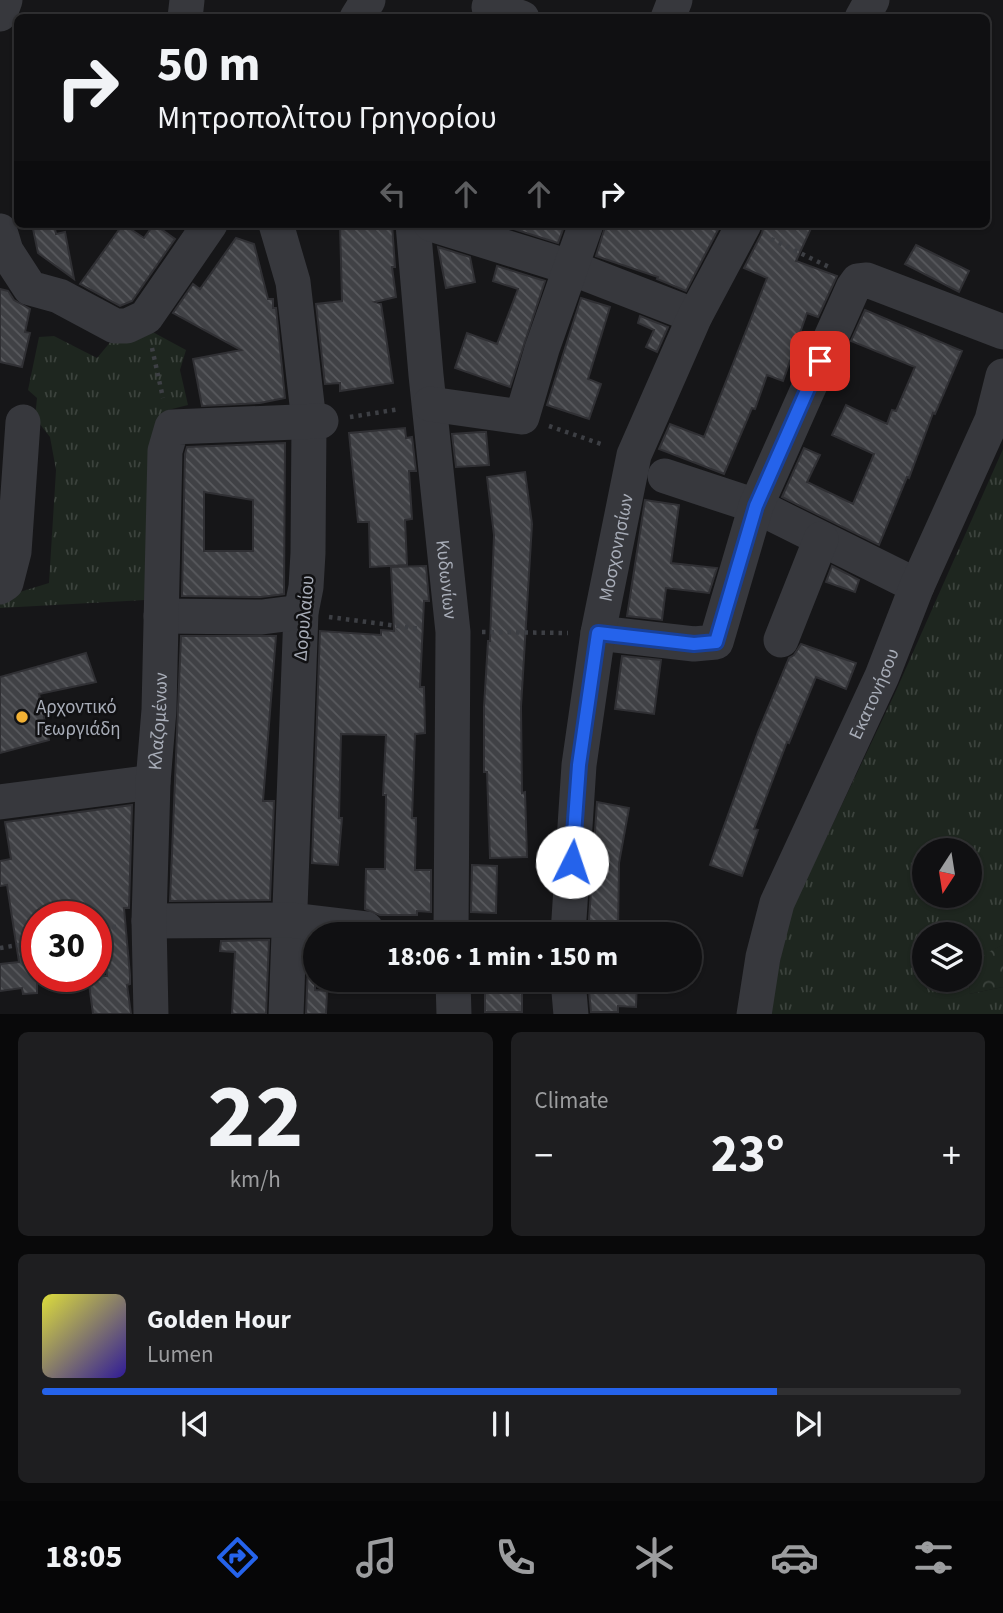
<!DOCTYPE html>
<meta charset="utf-8">
<style>
:root{--surface:#101012;--page:#1e1e20;--text:#f1f3f6;--muted:#9c9d9f;--line:#303032;--accent:#2563eb}
body{margin:0;font-family:"Source Sans 3",sans-serif;background:var(--page);color:var(--text);height:100vh;display:flex;flex-direction:column;font-size:26px;white-space:nowrap}
*{box-sizing:border-box;margin:0}
p{font-size:23px;color:var(--muted)}
.icon{flex:none;width:38px;height:38px;fill:none;stroke:currentColor;stroke-width:2;stroke-linecap:round;stroke-linejoin:round}
.map{position:relative;height:1014px;overflow:hidden}
.details{display:flex;flex-direction:column;gap:18px;padding:18px;background:#09090a;flex:1}
.details>*{flex:none}
.top-card{position:absolute;left:14px;top:14px;width:976px;height:214px;border-radius:10px;box-shadow:0 2px 5px #0004,0 0 0 2px var(--line);background:#101012;color:var(--text);overflow:hidden}
.needle{width:46px;rotate:192deg}
.controls{position:absolute;left:912px;top:838px;display:grid;gap:14px}
.controls a{display:grid;place-items:center;width:70px;height:70px;border-radius:50%;background:var(--surface);box-shadow:0 2px 5px #0004,0 0 0 2px var(--line);font-size:35px}
.speed{position:absolute;left:21px;top:901px;display:flex;gap:14px;font-size:35px;font-weight:700;text-align:center}
.speed>*{display:grid;place-content:center;width:91px;height:91px;border-radius:50%;background:var(--surface);box-shadow:0 2px 5px #0004,0 0 0 2px var(--line);line-height:1}
.speed .limit{border:10px solid #d22;background:#fff;color:#111}
.pin{position:absolute;display:grid;place-items:center;width:60px;height:60px;color:#fff;margin:-30px;border-radius:14px;box-shadow:0 4px 10px #0006}
.me{position:absolute;width:77px;margin:-38px;rotate:4deg;stroke-linejoin:round;filter:drop-shadow(0 0 5px #0008)}
.turn{display:flex;align-items:center;gap:24px;height:147px;padding:0 28px;font-size:32px}
.turn .icon{width:91px;height:91px;stroke-width:2.5}
.turn b{display:block;font-size:49px;line-height:60px}
.lanes{display:flex;align-items:center;height:66px;padding:0 28px;background:#0003;justify-content:center;gap:35px;direction:ltr}
.lanes .off{opacity:.35}
.big{font-size:52px;font-weight:700;line-height:1.1}
.details .widget{flex:1;display:flex;flex-direction:column;justify-content:center;gap:10px;min-width:0;padding:0 24px;border-radius:10px;background:var(--page)}
.details .dial{align-items:center;gap:0}
.dial b{font-size:91px;line-height:1}
.song{display:flex;align-items:center;gap:21px}
.cover{width:84px;height:84px;border-radius:10px;background:linear-gradient(135deg,hsl(60 70% 55%),hsl(250 70% 35%))}
.played{height:7px;border-radius:4px;background:linear-gradient(90deg,var(--accent) 80%,var(--line) 80%)}
.keys{display:flex;justify-content:space-around;direction:ltr}
.heat{display:flex;justify-content:space-between;align-items:center;font-size:38px;direction:ltr}
.details .tiles{flex:1;display:grid;gap:18px;grid-template-columns:1fr 1fr}
.widget:last-child{grid-column:span 2}
.trip{position:absolute;left:303px;top:922px;width:399px;height:70px;border-radius:35px;background:var(--surface);box-shadow:0 2px 5px #0004,0 0 0 2px var(--line);font-weight:700;line-height:70px;text-align:center}
.menu{display:flex;height:112px;justify-content:space-around;align-items:center;background:#060607;color:var(--muted)}
.menu .icon{width:49px;height:49px}
.menu .current{color:var(--accent)}
.menu b{font-size:32px;color:var(--text)}
.map>svg:first-child{display:block}
.grass{fill:url(#grass-tufts);fill-rule:evenodd}
.forest{fill:url(#forest-crowns)}
.building{fill:url(#building-back-hatch);stroke:#303034;stroke-width:2;fill-rule:evenodd}
.lines{fill:none;stroke-linecap:round;stroke-linejoin:round}
.path{stroke:#3d3f44;stroke-width:4.5;stroke-dasharray:3.5 5;stroke-linecap:butt}
.minor{stroke:#37383d;stroke-width:35}
.route-casing{stroke:#184099;stroke-width:18}
.route{stroke:#2563eb;stroke-width:12}
.poi-dot{fill:#f2b134;stroke:#111113;stroke-width:2.5}
.labels{text-anchor:middle;stroke-width:5;stroke-linejoin:round;paint-order:stroke}
.street-label{font-size:19px;fill:#a8adb8;stroke:#111113}
.poi-label{font-size:19px;fill:#a8adb8;stroke:#111113;text-anchor:start}
</style>
<div class="map">
<svg width="1003" height="1015" viewBox="0 0 1003 1015">
<defs>
<pattern id="grass-tufts" width="24" height="20" patternUnits="userSpaceOnUse" patternTransform="scale(1.75)"><rect width="24" height="20" fill="#1e261f"/><path d="M3 7l-1-3M5 7V3M7 7l1-3M15 17l-1-3M17 17v-4M19 17l1-3" fill="none" stroke="#3c433d"/></pattern>
<pattern id="forest-crowns" width="20" height="18" patternUnits="userSpaceOnUse" patternTransform="scale(1.75)"><rect width="20" height="18" fill="#1e261f"/><path d="M2 6a3 3 0 1 1 6 0M12 15a3 3 0 1 1 6 0" fill="none" stroke="#3c433d"/></pattern>
<pattern id="building-back-hatch" width="6" height="6" patternUnits="userSpaceOnUse" patternTransform="scale(1.75)"><rect width="6" height="6" fill="#404145"/><path d="M-1 5l2 2M0 0l6 6M5-1l2 2" fill="none" stroke="#595a5e"/></pattern>
</defs>
<rect width="100%" height="100%" fill="#161618"/>
<path class="grass" d="M149,330L186,350L180,370L188,405L168,410L161,416L145,600L0,608V598L49,583L56,470L50,437L35,418L37,398L28,390L39,337L54,336L97,358L112,340Z
M1003,449V945C988,951 978,962 970,975V934H924V980H969V994L1003,987V1014L769,1015L789,916L895,693ZM924,850H970V896H924Z"/>
<path class="forest" d="M1003,945V987L969,994C969,970 979,954 1003,945Z"/>
<path class="building" d="M32,224H54L56,234L65,232L74,279L38,253Z
M123,224L144,238L154,224L175,239L132,301L120,306L80,284Z
M340,224H392L395,267H392L396,297L375,302L381,304L393,383L340,391V383L325,384L316,304L342,301Z
M508,224H565L558,243L507,227Z
M606,224H721L686,291L657,279L658,277L596,256Z
M764,224H813L796,261L837,276L818,317L807,313L783,381L767,375L755,409L752,408L724,474L659,449L670,424L704,437L767,278L744,268L762,233Z
M236,238L254,244L268,299H273V308H276L285,398L260,403L202,406L193,359L241,350L173,313L193,284L200,289Z
M916,245L969,271L959,292L905,264Z
M438,247L470,257L475,282L446,288Z
M497,266L545,281L510,387L455,368L467,333L497,344L518,289L493,281Z
M0,289L8,291L14,300L30,309L25,332L30,333L22,367L0,362Z
M581,298L610,307L588,379L601,384L589,419L547,405Z
M865,310L962,351L935,414L933,413L909,478L907,477L879,545L782,497L804,448L820,455L807,482L853,504L874,454L832,435L846,405L887,424L892,410L896,411L915,367L851,341Z
M640,316L668,327L657,352L646,347L654,330L638,323Z
M405,428L406,438L412,437L416,471H409L412,519L405,520L407,565L370,567L369,522H358L349,433Z
M481,432H486L489,465L456,467L452,434Z
M285,443L284,594L261,597L182,596L185,454L187,447ZM204,492L253,500V551H204Z
M525,472L532,524L521,707L522,793L525,792L527,857L490,858L487,772H484V707L488,641H490L494,535L487,477Z
M645,500L679,505L671,563L717,568L709,593L666,588L662,620L627,616Z
M426,566L429,601H424L420,687H424L425,733L415,734L412,818H416L415,870H431V912L417,911V915H380L365,909L366,869H385L386,795H383L386,735L341,734L339,818H342L338,865L312,863L320,631L381,635V630L394,631L391,567Z
M832,566L859,580L855,592L826,582Z
M181,636H276L263,801H274L270,900L170,901Z
M801,644L856,663L846,689L816,677L789,743L787,742L754,829L758,830L742,876L710,865L758,732L789,658L794,655Z
M86,653L96,682L39,694L49,740L0,753V677Z
M622,656L661,660L654,714L615,709Z
M597,802L629,808L619,863L618,934H588Z
M132,805L129,908H124L130,975V984L127,985L131,1014H93L88,976H107L101,917H37V993L23,994L22,988L0,991V964L19,962L7,885L0,886V861L11,859L5,822Z
M472,865L497,866L496,913L471,912Z
M269,940L266,1014H232L235,952L220,951L221,941Z
M309,942L315,943V990L327,991L326,1014H306Z
M485,980H522V1012H485Z
M588,980H637L636,1007L618,1006V1012H591Z"/>
<g class="lines">
<path class="path" d="M771,239L829,267
M152,348L163,398
M350,417L400,409
M549,426L604,445
M329,617L421,629
M482,632L568,633
M96,931L119,926
M395,932L421,933
M491,934H516
M0,948L37,942"/>
<g class="minor">
<path d="M489,7L522,18"/>
<path d="M0,14L5,0"/>
<path d="M185,18L187,0"/>
<path d="M357,18L368,0"/>
<path d="M668,18L675,0"/>
<path d="M862,18L872,0"/>
<path d="M276,224L293,282L309,422L308,553L306,587L301,612L286,1015"/>
<path id="s1" d="M413,224L426,375L453,632L451,934"/>
<path d="M431,224L569,267L695,316"/>
<path d="M0,231L6,251L30,288L59,296L115,326H127L146,317L210,224"/>
<path d="M430,404L522,417L542,349L586,224"/>
<path d="M665,476L756,506L917,586"/>
<path d="M0,587L6,583L14,552L23,422"/>
<path d="M161,616L262,617L301,612"/>
<path d="M598,633L694,644L716,642L756,506L853,288L858,281L867,280L1003,332"/>
<path d="M781,640L821,539"/>
<path d="M0,802L153,782"/>
<path d="M149,921L290,920L366,929"/>
<path id="s2" d="M568,934L579,765L598,633L634,455L695,316L744,224"/>
<path d="M453,980L454,1015"/>
<path d="M568,980L571,1015"/>
<path id="s3" d="M151,1015L149,921L153,782L159,710L165,451L172,427L321,421"/>
<path id="s4" d="M754,1015L763,957L777,903L882,676L917,586L992,420L1003,376"/>
</g>
</g>
<g class="lines">
<defs>
<path id="route" d="M572,862L579,765L598,633L694,644L716,642L756,506L820,361"/>
</defs>
<use href="#route" class="route-casing"/>
<use href="#route" class="route"/>
</g>
<circle class="poi-dot" cx="22" cy="717" r="7"/>
<g class="labels">
<g class="street-label">
<text dy="7" stroke="none"><textPath href="#s2" startOffset="390">Μοσχονησίων</textPath></text>
<text dy="7" stroke="none"><textPath href="#s1" startOffset="357">Κυδωνίων</textPath></text>
<text transform="translate(303 618) rotate(-85)" y="7">Δορυλαίου</text>
<text dy="7" stroke="none"><textPath href="#s4" startOffset="345">Εκατονήσου</textPath></text>
<text dy="7" stroke="none"><textPath href="#s3" startOffset="294">Κλαζομένων</textPath></text>
</g>
<g class="poi-label">
<text x="36" y="713">Αρχοντικό<tspan x="36" dy="22">Γεωργιάδη</tspan></text>
</g>
</g>
</svg>
<div class="controls">
<a><svg class="needle" viewBox="-14 -14 28 28"><path d="M0-13l5 13h-10z" fill="#e53935"/><path d="M0 13l5-13h-10z" fill="#9c9d9f"/></svg></a>
<a><svg class="icon" aria-label="layers" viewBox="0 0 24 24"><path d="M12 4l9 5-9 5-9-5zM3 14l9 5 9-5"/></svg></a>
</div>
<div class="speed"><div class="limit">30</div></div>
<div class="pin" style="left:820px;top:361px;background:#d93025"><svg class="icon" aria-label="arrive" viewBox="0 0 24 24"><path d="M6 21V4h12l-3 4 3 4H6"/></svg></div>
<svg class="me" style="left:572px;top:862px" viewBox="-20 -20 40 40"><circle r="19" fill="#fff"/><path d="M0-13L10 11 0 6-10 11z" fill="#2563eb"/></svg>
<div class="trip">18:06 · 1 min · 150 m</div>
<div class="top-card">
<div class="turn"><svg class="icon" aria-label="right" viewBox="0 0 24 24"><path d="M7 20v-9h11M14 6l5 5-5 5"/></svg><div><b>50 m</b>Μητροπολίτου Γρηγορίου</div></div>
<div class="lanes"><svg class="icon off" aria-label="left" viewBox="0 0 24 24"><path d="M17 20v-9H6M10 6l-5 5 5 5"/></svg><svg class="icon off" aria-label="ahead" viewBox="0 0 24 24"><path d="M12 20V5M6 11l6-6 6 6"/></svg><svg class="icon off" aria-label="ahead" viewBox="0 0 24 24"><path d="M12 20V5M6 11l6-6 6 6"/></svg><svg class="icon" aria-label="right" viewBox="0 0 24 24"><path d="M7 20v-9h11M14 6l5 5-5 5"/></svg></div>
</div>
</div>
<section class="details">
<div class="tiles">
<div class="widget dial"><b>22</b><p>km/h</p></div>
<div class="widget"><p>Climate</p>
<div class="heat"><a>−</a><b class="big">23°</b><a>+</a></div>
</div>
<div class="widget">
<div class="song"><i class="cover"></i><div><b>Golden Hour</b><p>Lumen</p></div></div>
<div class="played"></div>
<div class="keys"><svg class="icon" aria-label="previous" viewBox="0 0 24 24"><path d="M18 5L8 12l10 7zM5 5v14"/></svg><svg class="icon" aria-label="pause" viewBox="0 0 24 24"><path d="M8 5v14M16 5v14"/></svg><svg class="icon" aria-label="next" viewBox="0 0 24 24"><path d="M6 5l10 7-10 7zM19 5v14"/></svg></div>
</div>
</div>
</section>
<nav class="menu">
<b>18:05</b>
<svg class="icon current" aria-label="directions" viewBox="0 0 24 24"><path d="M12 3l9 9-9 9-9-9zM9 14v-3h6M13 9l2 2-2 2"/></svg>
<svg class="icon" aria-label="music" viewBox="0 0 24 24"><path d="M9 18V5l10-2v13"/><circle cx="6" cy="18" r="3"/><circle cx="16" cy="16" r="3"/></svg>
<svg class="icon" aria-label="phone" viewBox="0 0 24 24"><path d="M5 4h4l2 5-3 2q2 4 5 5l2-3 5 2v4C11 20 4 13 5 4z"/></svg>
<svg class="icon" aria-label="climate" viewBox="0 0 24 24"><path d="M12 3v18M4 7l16 10M4 17L20 7"/></svg>
<svg class="icon" aria-label="car" viewBox="0 0 24 24"><path d="M5 17H2v-5l4-1 3-4h7l3 4 3 1v5h-3M9 17h6M6 11h13"/><circle cx="7" cy="17" r="2"/><circle cx="17" cy="17" r="2"/></svg>
<svg class="icon" aria-label="filters" viewBox="0 0 24 24"><path d="M4 7h16M4 17h16"/><circle cx="9" cy="7" r="2"/><circle cx="15" cy="17" r="2"/></svg>
</nav>
